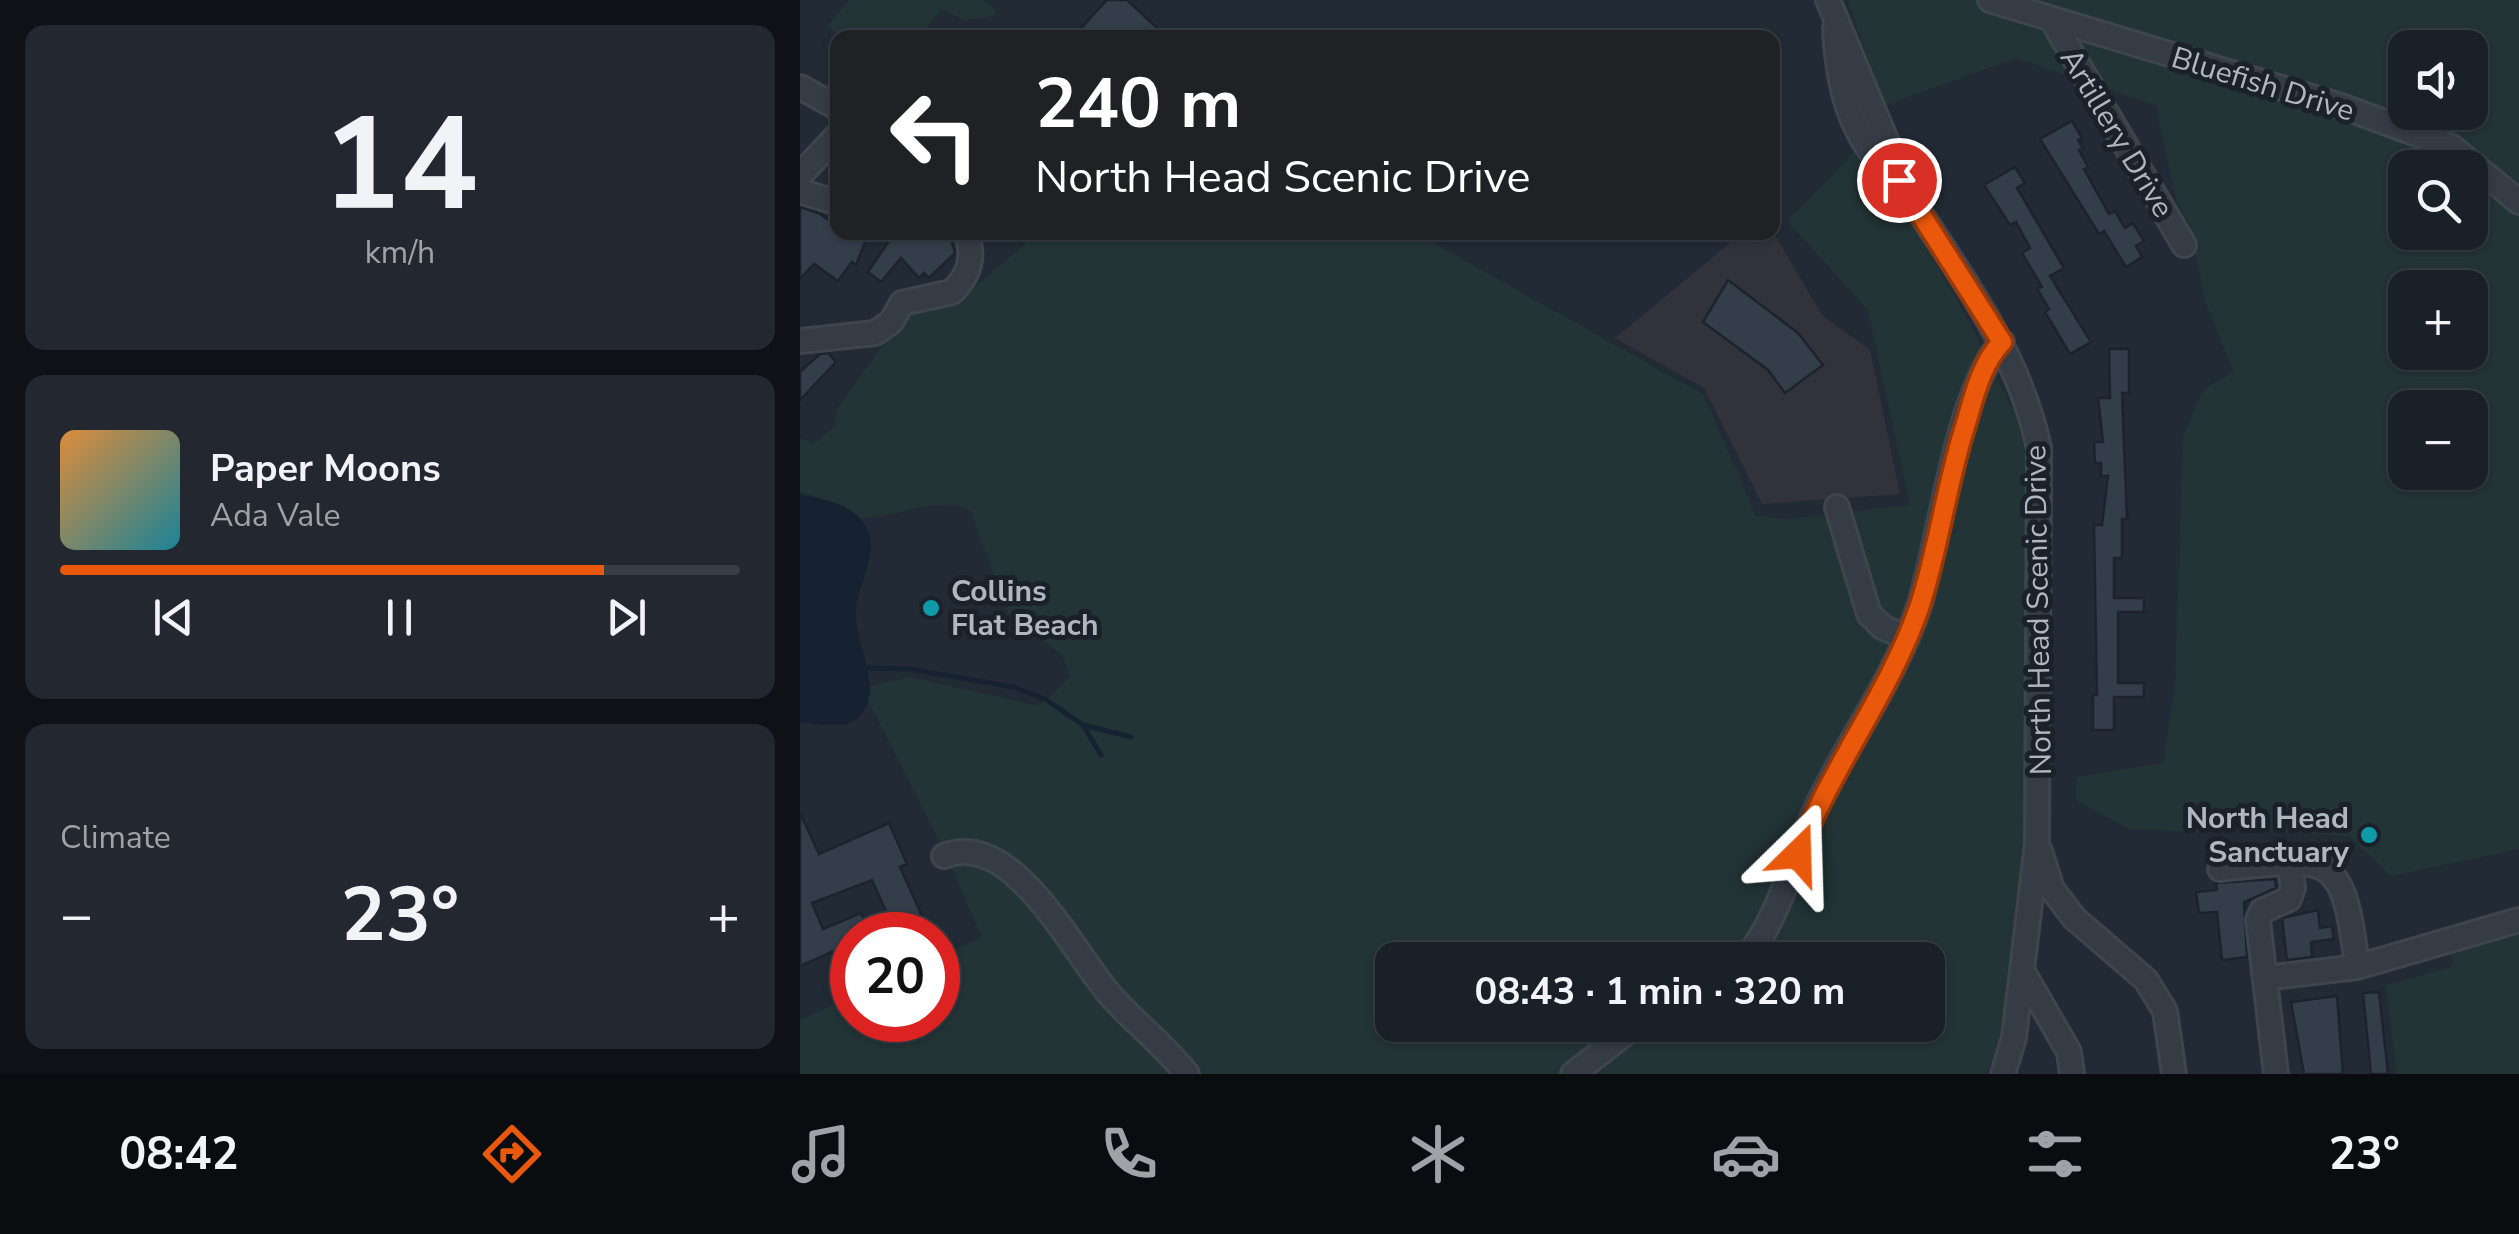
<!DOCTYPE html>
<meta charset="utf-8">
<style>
:root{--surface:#1a2028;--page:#232830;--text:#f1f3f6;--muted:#9fa3a8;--line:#383e45;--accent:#ea580c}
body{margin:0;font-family:"Nunito Sans",sans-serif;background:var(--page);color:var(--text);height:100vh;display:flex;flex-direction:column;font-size:38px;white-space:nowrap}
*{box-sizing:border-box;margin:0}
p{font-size:32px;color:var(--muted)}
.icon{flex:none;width:55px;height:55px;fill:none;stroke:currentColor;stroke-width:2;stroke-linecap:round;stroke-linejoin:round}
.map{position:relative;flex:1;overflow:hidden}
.details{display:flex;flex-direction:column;gap:25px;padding:25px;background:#0e1216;width:800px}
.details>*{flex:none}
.banner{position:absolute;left:30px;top:30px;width:950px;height:210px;border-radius:20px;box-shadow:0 2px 8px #0004,0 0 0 2px var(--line);background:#202124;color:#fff;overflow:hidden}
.fabs{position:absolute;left:1588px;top:30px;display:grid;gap:20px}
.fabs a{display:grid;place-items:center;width:100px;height:100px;border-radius:20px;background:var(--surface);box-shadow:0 2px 8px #0004,0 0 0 2px var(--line);font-size:50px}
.speed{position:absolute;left:30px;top:912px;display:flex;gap:20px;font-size:50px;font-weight:700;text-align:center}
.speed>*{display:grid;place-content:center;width:130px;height:130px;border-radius:50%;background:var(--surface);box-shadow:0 2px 8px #0004,0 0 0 2px var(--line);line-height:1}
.speed .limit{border:15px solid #d22;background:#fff;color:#111}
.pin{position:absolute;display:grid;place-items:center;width:85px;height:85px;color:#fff;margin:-42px;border:5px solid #fff;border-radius:50%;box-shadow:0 2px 10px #0007}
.me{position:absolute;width:110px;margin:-55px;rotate:22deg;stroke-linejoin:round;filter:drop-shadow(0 0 8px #0008)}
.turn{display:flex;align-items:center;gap:35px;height:210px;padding:0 40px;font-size:45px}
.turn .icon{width:130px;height:130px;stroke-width:2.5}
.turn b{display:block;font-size:70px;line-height:85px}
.big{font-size:75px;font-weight:700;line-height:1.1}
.details .widget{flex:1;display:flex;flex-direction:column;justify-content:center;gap:15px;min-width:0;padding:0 35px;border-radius:20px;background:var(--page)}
.details .dial{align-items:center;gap:0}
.dial b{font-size:130px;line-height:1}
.song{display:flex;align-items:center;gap:30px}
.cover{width:120px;height:120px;border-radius:15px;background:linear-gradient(135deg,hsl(30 70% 55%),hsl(190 70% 35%))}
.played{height:10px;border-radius:5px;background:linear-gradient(90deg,var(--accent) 80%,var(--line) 80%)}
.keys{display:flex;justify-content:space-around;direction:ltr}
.heat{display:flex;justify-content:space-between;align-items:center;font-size:55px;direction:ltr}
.trip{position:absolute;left:575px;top:942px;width:570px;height:100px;border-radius:20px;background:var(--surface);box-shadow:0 2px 8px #0004,0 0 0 2px var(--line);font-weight:700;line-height:100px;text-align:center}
.menu{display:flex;height:160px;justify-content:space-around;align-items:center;background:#0a0d10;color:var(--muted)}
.menu .icon{width:70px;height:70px}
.menu .selected{color:var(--accent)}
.menu b{font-size:45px;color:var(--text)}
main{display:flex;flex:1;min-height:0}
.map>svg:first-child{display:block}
.medical{fill:#32323d}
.green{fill:#233436;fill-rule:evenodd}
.water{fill:#162231}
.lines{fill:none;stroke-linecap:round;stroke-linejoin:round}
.stream{stroke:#162231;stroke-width:5}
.building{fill:#343e4b;stroke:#1c232c;stroke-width:2.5}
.minor-casing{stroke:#3e454f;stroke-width:28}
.minor{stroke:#353c46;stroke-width:22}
.route-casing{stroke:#983908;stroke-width:25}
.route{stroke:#ea580c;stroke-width:18}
.culture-dot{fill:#0f9aa8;stroke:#1a212a;stroke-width:4}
.labels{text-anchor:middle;stroke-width:10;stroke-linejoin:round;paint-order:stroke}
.street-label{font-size:30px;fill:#afb7c2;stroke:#1a212a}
.poi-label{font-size:30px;font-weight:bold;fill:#afb7c2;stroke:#1a212a;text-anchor:start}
</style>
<main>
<section class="details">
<div class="widget dial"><b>14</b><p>km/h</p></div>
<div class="widget">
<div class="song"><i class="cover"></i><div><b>Paper Moons</b><p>Ada Vale</p></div></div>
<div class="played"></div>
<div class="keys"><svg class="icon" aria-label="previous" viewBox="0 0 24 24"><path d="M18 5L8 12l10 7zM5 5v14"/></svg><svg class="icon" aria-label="pause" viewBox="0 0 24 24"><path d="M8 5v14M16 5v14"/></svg><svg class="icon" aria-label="next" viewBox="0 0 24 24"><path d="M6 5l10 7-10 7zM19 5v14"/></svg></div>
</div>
<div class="widget"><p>Climate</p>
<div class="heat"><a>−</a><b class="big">23°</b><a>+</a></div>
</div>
</section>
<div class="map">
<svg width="1719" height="1074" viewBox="0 0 1719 1074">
<rect width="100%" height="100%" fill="#222a35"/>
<path class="medical" d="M973,232L1022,315L1070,350L1100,494L962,504L904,388L815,338L942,233Z"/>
<path class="green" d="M49,0H183L197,11L194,16L164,20L142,9L119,37H41L28,26Z
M1048,0H1719V849L1591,876L1550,837L1437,827L1405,832L1329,829L1275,800L1277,777L1363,763L1375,687L1383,436L1404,389L1434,372L1405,301L1390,225L1376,200L1356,106L1216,58L1083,106ZM1605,48H1670V112H1605ZM1605,168H1670V232H1605ZM1605,288H1670V352H1605ZM1605,408H1670V472H1605Z
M1055,152L1120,236L1173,329L1232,450L1233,786L1201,1042L1186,1074H0V1020L52,996V1020H138V958L182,937L141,844L68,700L71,686L110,677L239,706L271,676L262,655L208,612L170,510C136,494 96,519 59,518L46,507L0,491V439L14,443L34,427L37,409L92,332L115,313L170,291L238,233L614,232L904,395L956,516L988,519L1110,505L1068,310L987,221ZM592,960H1128V1025H592Z
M1719,935V1074H1597L1586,985L1654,966L1650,950Z"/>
<path class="water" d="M0,494C26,501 52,502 67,528C80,553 57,585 56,611C54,645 85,687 60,716C46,732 18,722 0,723Z"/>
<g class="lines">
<path class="stream" d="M66,668L110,669L213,687L245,699L283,725L331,737
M283,725L301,755"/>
</g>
<path class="building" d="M307,0H327L368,38H272Z
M1272,121L1282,138L1278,140L1283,148L1279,150L1288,167L1284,169L1309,214L1315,211L1325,228L1333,223L1344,241L1336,246L1342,257L1326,267L1304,231L1299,234L1240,139Z
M1215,167L1225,183L1217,188L1264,268L1250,276L1291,342L1270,354L1245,312L1249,309L1237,289L1242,287L1222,253L1230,248L1216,222L1210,225L1184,185Z
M0,207L18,213L38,226V232H69L56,265L52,262L38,281L14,264L0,279Z
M95,232H149L155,253L129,278L124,273L119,278L101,258L81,282L68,272Z
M928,280L998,333L1023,365L985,393L968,370L903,322Z
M1309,349H1329V393H1322L1327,519H1322V558H1314V598H1344V612H1318V683H1344V697H1314V730H1293V695H1297L1294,525H1302L1308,476H1301V463H1295L1294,442H1303L1298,398H1310Z
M28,353L36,362L0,400V372L20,354Z
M0,813L19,854L89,823L107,864L100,867L122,916L94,929L72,880L12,903L23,929L61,913L70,935H52V967L43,947L0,966Z
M1475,879L1476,888L1444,902L1447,957L1422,960L1417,912L1399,913L1396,892L1417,890L1416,883Z
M1518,910L1520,928L1532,926L1534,939L1511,942L1512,957L1487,960L1482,918Z
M1579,992L1588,1074H1571L1563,993Z
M1537,996L1543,1074H1504L1491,1002Z"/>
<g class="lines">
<defs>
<path id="minor" d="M1028,0L1096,164L1099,181C1154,266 1218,348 1239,448L1237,844L1214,1038L1203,1074
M1190,0L1541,106L1652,147L1719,202
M1252,20L1384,245
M1035,28C1038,87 1050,142 1099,181
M0,87L38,108
M0,175L38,135
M0,191L38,203
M0,341L75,333L91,322L102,303L152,292C170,274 175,257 166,232
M1037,507L1069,614L1082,627L1105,637
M1240,851L1252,889L1274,918L1346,980L1365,1011L1374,1074
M144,856C213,828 273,953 311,996C335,1023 364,1045 387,1074
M1420,869C1531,857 1543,849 1557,967
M945,960C980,916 990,865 1013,815C1045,744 1096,679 1120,603C1140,538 1158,389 1202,342
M1223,972L1269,1052L1272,1074
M1465,978L1557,967L1719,920
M773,1074L827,1032L846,1025
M1476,1074L1458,920L1462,911L1489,899L1493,888L1489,862"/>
</defs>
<use href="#minor" class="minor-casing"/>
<use href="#minor" class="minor"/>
</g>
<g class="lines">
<defs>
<path id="route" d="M998,854C1031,767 1090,693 1120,605C1138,549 1146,489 1163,433C1173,402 1179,366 1202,342L1099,180"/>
</defs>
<use href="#route" class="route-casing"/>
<use href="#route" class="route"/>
</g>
<g class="culture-dot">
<circle cx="131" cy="608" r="10"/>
<circle cx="1569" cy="835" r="10"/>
</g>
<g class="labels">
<g class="street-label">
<text transform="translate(1463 84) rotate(17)" y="10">Bluefish Drive</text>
<text transform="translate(1317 133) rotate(59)" y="10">Artillery Drive</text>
<text transform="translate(1238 610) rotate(-91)" y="10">North Head Scenic Drive</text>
</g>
<g class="poi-label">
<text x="151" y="601">Collins<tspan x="151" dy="34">Flat Beach</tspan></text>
<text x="1549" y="828" text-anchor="end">North Head<tspan x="1549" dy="34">Sanctuary</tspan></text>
</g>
</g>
</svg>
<div class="fabs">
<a><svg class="icon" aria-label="sound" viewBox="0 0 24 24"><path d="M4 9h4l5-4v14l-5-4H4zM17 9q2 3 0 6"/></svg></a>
<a><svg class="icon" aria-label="search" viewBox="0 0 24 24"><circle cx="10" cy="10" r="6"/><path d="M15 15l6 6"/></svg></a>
<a>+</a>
<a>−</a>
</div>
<div class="speed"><div class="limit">20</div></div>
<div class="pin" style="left:1099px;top:180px;background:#d93025"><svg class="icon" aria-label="arrive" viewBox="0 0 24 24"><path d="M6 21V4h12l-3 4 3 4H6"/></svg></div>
<svg class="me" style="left:998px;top:854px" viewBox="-20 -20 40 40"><path d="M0-17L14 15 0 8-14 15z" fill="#ea580c" stroke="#fff" stroke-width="4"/></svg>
<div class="trip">08:43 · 1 min · 320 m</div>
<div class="banner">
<div class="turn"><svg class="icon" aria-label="left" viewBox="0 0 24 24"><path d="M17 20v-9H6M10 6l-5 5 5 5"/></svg><div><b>240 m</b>North Head Scenic Drive</div></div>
</div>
</div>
</main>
<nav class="menu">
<b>08:42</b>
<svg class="icon selected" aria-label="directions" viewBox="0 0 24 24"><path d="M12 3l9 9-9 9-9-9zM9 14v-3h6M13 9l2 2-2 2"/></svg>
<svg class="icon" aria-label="music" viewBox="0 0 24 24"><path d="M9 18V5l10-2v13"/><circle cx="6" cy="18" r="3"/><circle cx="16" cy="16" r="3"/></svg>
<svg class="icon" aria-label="phone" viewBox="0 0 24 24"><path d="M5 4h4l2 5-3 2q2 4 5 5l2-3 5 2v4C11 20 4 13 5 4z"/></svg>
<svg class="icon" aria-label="climate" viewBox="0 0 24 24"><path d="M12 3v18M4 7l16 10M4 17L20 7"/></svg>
<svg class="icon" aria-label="car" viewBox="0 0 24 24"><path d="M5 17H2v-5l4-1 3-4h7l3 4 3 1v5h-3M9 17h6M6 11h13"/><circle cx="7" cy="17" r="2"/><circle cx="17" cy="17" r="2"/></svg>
<svg class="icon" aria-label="filters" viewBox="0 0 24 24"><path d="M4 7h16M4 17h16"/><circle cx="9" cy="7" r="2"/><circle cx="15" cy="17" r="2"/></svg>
<b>23°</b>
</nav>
